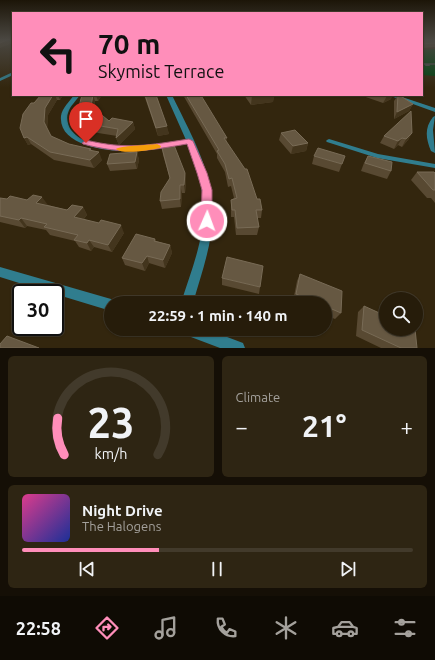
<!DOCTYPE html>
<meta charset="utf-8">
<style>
:root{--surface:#261c0a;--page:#2e2513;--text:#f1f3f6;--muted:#a4a19c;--line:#423a2b;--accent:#ff8eba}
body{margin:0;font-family:Ubuntu,sans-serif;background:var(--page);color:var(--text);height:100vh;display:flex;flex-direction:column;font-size:15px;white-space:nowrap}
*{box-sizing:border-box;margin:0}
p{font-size:13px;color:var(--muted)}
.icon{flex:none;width:22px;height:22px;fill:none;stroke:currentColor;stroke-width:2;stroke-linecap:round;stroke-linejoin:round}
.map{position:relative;height:348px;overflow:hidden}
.drawer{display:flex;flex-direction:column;gap:8px;padding:8px;background:#150f06;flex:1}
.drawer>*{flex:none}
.top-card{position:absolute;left:12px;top:12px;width:411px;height:84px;border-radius:0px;box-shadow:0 1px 3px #0004,0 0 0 1px var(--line);background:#ff8eba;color:#111;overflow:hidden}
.fabs{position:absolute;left:379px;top:292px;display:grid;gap:8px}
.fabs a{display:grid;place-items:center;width:44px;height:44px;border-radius:50%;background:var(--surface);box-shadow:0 1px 3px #0004,0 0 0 1px var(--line);font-size:20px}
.speed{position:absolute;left:12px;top:284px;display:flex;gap:8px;font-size:20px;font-weight:700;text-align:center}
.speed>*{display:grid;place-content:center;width:52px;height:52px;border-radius:50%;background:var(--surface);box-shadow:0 1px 3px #0004,0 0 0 1px var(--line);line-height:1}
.speed .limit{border:2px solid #111;border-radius:6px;background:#fff;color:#111}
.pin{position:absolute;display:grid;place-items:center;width:34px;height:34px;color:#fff;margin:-41px -17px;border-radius:50% 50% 50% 0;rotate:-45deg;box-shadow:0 0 4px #0007}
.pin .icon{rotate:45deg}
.me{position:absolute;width:44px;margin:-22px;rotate:2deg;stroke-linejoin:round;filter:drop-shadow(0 0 3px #0008)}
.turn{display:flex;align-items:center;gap:14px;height:84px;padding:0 20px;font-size:18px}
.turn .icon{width:52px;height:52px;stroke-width:2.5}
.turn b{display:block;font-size:28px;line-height:34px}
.big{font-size:30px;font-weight:600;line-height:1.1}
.drawer .tile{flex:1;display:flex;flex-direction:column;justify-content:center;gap:6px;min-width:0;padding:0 14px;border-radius:6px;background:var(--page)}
.drawer .dial{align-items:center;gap:0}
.dial svg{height:104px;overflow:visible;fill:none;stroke:var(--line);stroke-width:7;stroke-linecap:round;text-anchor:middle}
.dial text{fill:var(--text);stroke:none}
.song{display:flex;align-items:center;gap:12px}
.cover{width:48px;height:48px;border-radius:6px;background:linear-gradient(135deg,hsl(330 70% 55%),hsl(230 70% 35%))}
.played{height:4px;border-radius:2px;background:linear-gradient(90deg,var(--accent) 35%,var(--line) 35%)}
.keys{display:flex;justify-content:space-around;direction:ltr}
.heat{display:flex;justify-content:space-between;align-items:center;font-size:22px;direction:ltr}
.drawer .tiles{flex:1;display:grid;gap:8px;grid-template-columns:1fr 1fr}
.tile:last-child{grid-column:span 2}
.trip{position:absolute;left:104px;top:296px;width:228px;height:40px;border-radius:20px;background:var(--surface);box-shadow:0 1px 3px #0004,0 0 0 1px var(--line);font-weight:600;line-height:40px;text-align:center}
.menu{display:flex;height:64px;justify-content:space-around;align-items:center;background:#0f0b04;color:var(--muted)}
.menu .icon{width:28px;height:28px}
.menu .selected{color:var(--accent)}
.menu b{font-size:18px;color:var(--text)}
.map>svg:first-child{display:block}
.green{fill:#004312}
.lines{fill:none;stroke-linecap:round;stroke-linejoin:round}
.stream-far1{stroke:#454a4a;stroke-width:1.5}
.stream{stroke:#454a4a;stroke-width:2}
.minor{fill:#307d8e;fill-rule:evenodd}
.tertiary{fill:#307d8e;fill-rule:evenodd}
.wall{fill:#584932}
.shaded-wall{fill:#43351d}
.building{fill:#665842;stroke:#786b56}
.route{fill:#ff8eba;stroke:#a65c79}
.slow{fill:#f59e0b}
</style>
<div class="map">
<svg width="435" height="348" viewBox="0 0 435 348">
<rect width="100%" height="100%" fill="#33260e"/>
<path class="green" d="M435,49V76L422,75V50Z"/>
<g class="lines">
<path class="stream-far1" d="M422,64H435"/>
<path class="stream" d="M426,65H429"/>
<path class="minor" d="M74,95H80C76,101 70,106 68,113C66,118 68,126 71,130C92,157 157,145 186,140L166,95H172C188,129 210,165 212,204C215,238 202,271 193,303H181C191,271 206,236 203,202C202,182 195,162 188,143C169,147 151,151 133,151C111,152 58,147 61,116C62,108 70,101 74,95Z
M388,95H396L435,108V112Z
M435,116L433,130L435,153L431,151C426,139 424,128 433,117Z
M329,139L378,154L435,164V168L377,158L327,142L326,141L327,140Z"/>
<path class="tertiary" d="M13,72V75L0,81V78Z
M0,267L111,299L115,301L116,303H111V311L55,294V293H51L0,277Z
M181,329H206L243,343L245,348H220L183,334Z"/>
</g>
<path class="wall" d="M422,40H435V47L422,48Z
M41,95H63L60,100H57L48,115L47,129L51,136L69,144L91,149L92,151L102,160L94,168L54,160L31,144L28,145L24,138L34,103Z
M82,95H102L98,101H95L94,109L109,121L133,122L135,129L119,145L116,138L117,136L92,132L82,121L79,114Z
M144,95H156L169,134L158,136Z
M183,95H198L227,138V143L262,210L261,218H257L259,227L257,235H236L234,217H231V200L234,198L231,186L228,187L225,172L217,158V154Z
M244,95H274L273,102L251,105Z
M360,95H392L391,99L383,103Z
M398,95L413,104L409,111L394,119V101Z
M281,133L308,143L306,151L291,154L279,140Z
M412,133L408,140L402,147L398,145L394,149L380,143L384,136Z
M162,148L185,173L186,181L185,193H182L181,207L162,209L160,201L170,179L163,155Z
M137,152L139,160L137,169L110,171L107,164Z
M314,156L342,164L339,172L312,164Z
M368,156L391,171L387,179L361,171L364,163Z
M417,172L435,173V203L431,198H427L411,180Z
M0,198L48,205L67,210L83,207L87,215L84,219L124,233L112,252L94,247L91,251L79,247L75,241L50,235L46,230L27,226L25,228L0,222Z
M155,239L156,241L170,245L172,253L165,268L149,263L145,271L125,265L122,258Z
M300,274L341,313L335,319L325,315V303H297L293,301L297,281Z
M222,278L260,287L259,294L222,285Z
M364,306L417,348H381L356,336L358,312Z"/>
<path class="shaded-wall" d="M7,40H13V43L0,48V43Z
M53,95H55L57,100L48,115L47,129L44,122L45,108Z
M58,95H63L60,100Z
M93,95L95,101L93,113L91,106Z
M96,95H102L98,101Z
M252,95H274L273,102L251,105Z
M389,95H392L391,99L383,103L387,96Z
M413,104L409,111L394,119L397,112Z
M133,122L135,129L119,145L116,138Z
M167,126L169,134L158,136L156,128Z
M412,133L408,140L402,147L406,139Z
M27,137L31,144L28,145L24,138Z
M224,138H227V145Z
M402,138L398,145L394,149L398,141Z
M308,143L306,151L291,154L293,146Z
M99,152L102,160L94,168L90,160Z
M137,152L139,160L137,169L135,162Z
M185,173L186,181L185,193L184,185Z
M180,185L182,193L181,207L180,199Z
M42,197L48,205L42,211L36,203Z
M83,207L87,215L79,224L74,217Z
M21,218L27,226L25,228L19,220Z
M121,225L124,233L112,252L108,245Z
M89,240L94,247L91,251L87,243Z
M170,245L172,253L165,268L163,260Z
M147,256L149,263L145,271L142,263Z"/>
<path class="building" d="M0,40H7L0,43Z
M422,40H435V43L422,44Z
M41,95H53L45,108L44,122L51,136L69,144L91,149L89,150L99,152L90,160L50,152L27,137L24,138L20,128L23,114L31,103H34Z
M82,95H93L91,106L109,121L112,118L133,122L116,138L118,129L89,124L79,114L78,110Z
M145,95H156L167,126L156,128Z
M186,95H198L200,97H202L227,138H224L245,169H247L257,199H260L262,210H256L259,227L237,228L235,210H232L231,200L237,198L232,178L229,179L225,164L217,151L219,150Z
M382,95H389L387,96Z
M398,95H399L413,104L397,112Z
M411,111L412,133L406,139L402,138L398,141L384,136Z
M295,130L308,143L293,146L281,133Z
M174,145L185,173L184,185H180V199L160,201L161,192L170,178L162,148Z
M318,148L345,156L342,164L314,156Z
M137,152L135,162L107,164L110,154Z
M368,156L392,162L391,171L365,163Z
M417,172H434L435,173V190H433Z
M33,195L42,197L36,203L67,210L72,205L83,207L74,217L99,223L101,220L121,225L108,245L89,240L87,243L74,240L78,235L44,227L47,224L21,218L19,220L0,216V198L7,199L10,196L27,200Z
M136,234L155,239L154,241L170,245L163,260L147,256L142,263L122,258Z
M227,257L263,266L260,287L222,278Z
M300,274L342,291L341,313L325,306V303H317L296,294Z
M364,306L386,316V329H415L417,348H401L362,330Z
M7,336L39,348H0V344Z"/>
<linearGradient id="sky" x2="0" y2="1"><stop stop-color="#1c1508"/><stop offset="0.45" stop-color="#4a4741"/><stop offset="1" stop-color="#4a4741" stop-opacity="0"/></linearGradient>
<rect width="435" height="88" fill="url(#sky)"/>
<path class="route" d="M189,139L193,141L207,173L212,190V221L211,224L207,225L203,224L201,221L202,190L197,173L187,144C146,151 125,155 83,144L82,143L86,140C127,150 149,145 189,139Z"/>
<path class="slow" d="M157,144L161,146L160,148C150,150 123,155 116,149C119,146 149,145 157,144Z"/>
</svg>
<div class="fabs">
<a><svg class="icon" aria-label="search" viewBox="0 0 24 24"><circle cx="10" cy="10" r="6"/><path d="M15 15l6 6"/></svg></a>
</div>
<div class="speed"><div class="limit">30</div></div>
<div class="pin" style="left:86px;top:143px;background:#d93025"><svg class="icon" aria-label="arrive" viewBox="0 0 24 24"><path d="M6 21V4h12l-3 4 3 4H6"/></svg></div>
<svg class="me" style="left:207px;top:221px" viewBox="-20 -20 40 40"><circle r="17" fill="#ff8eba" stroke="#fff" stroke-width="3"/><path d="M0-11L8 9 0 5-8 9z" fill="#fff"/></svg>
<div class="trip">22:59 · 1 min · 140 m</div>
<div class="top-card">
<div class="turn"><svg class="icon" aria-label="left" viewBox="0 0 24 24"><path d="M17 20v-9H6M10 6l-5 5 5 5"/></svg><div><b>70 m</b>Skymist Terrace</div></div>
</div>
</div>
<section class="drawer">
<div class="tiles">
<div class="tile dial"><svg viewBox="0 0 100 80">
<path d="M14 69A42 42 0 1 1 86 69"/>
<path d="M14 69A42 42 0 0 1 9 41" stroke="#ff8eba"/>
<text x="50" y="56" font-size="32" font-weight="700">23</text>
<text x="50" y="72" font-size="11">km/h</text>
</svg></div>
<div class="tile"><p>Climate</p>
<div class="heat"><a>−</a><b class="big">21°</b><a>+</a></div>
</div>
<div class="tile">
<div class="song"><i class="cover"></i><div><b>Night Drive</b><p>The Halogens</p></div></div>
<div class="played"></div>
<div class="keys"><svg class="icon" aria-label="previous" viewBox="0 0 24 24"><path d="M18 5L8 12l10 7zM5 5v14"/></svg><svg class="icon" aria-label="pause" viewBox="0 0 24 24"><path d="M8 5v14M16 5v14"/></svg><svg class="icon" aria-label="next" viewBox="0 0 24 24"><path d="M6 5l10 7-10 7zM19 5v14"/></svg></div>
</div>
</div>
</section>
<nav class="menu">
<b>22:58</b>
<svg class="icon selected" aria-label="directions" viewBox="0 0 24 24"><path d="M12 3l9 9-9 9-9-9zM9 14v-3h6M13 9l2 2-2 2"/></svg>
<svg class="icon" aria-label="music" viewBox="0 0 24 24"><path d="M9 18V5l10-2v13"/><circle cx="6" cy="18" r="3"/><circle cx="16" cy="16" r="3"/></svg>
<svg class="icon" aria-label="phone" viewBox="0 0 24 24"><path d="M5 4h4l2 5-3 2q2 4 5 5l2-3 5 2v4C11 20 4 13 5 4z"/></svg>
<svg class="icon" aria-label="climate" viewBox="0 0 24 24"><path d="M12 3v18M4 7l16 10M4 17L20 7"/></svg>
<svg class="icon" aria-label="car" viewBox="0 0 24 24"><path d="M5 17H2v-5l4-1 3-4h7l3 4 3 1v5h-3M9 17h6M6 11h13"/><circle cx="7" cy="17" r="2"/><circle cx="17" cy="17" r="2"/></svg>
<svg class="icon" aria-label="filters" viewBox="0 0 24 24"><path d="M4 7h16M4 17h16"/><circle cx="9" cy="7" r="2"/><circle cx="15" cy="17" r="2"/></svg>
</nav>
